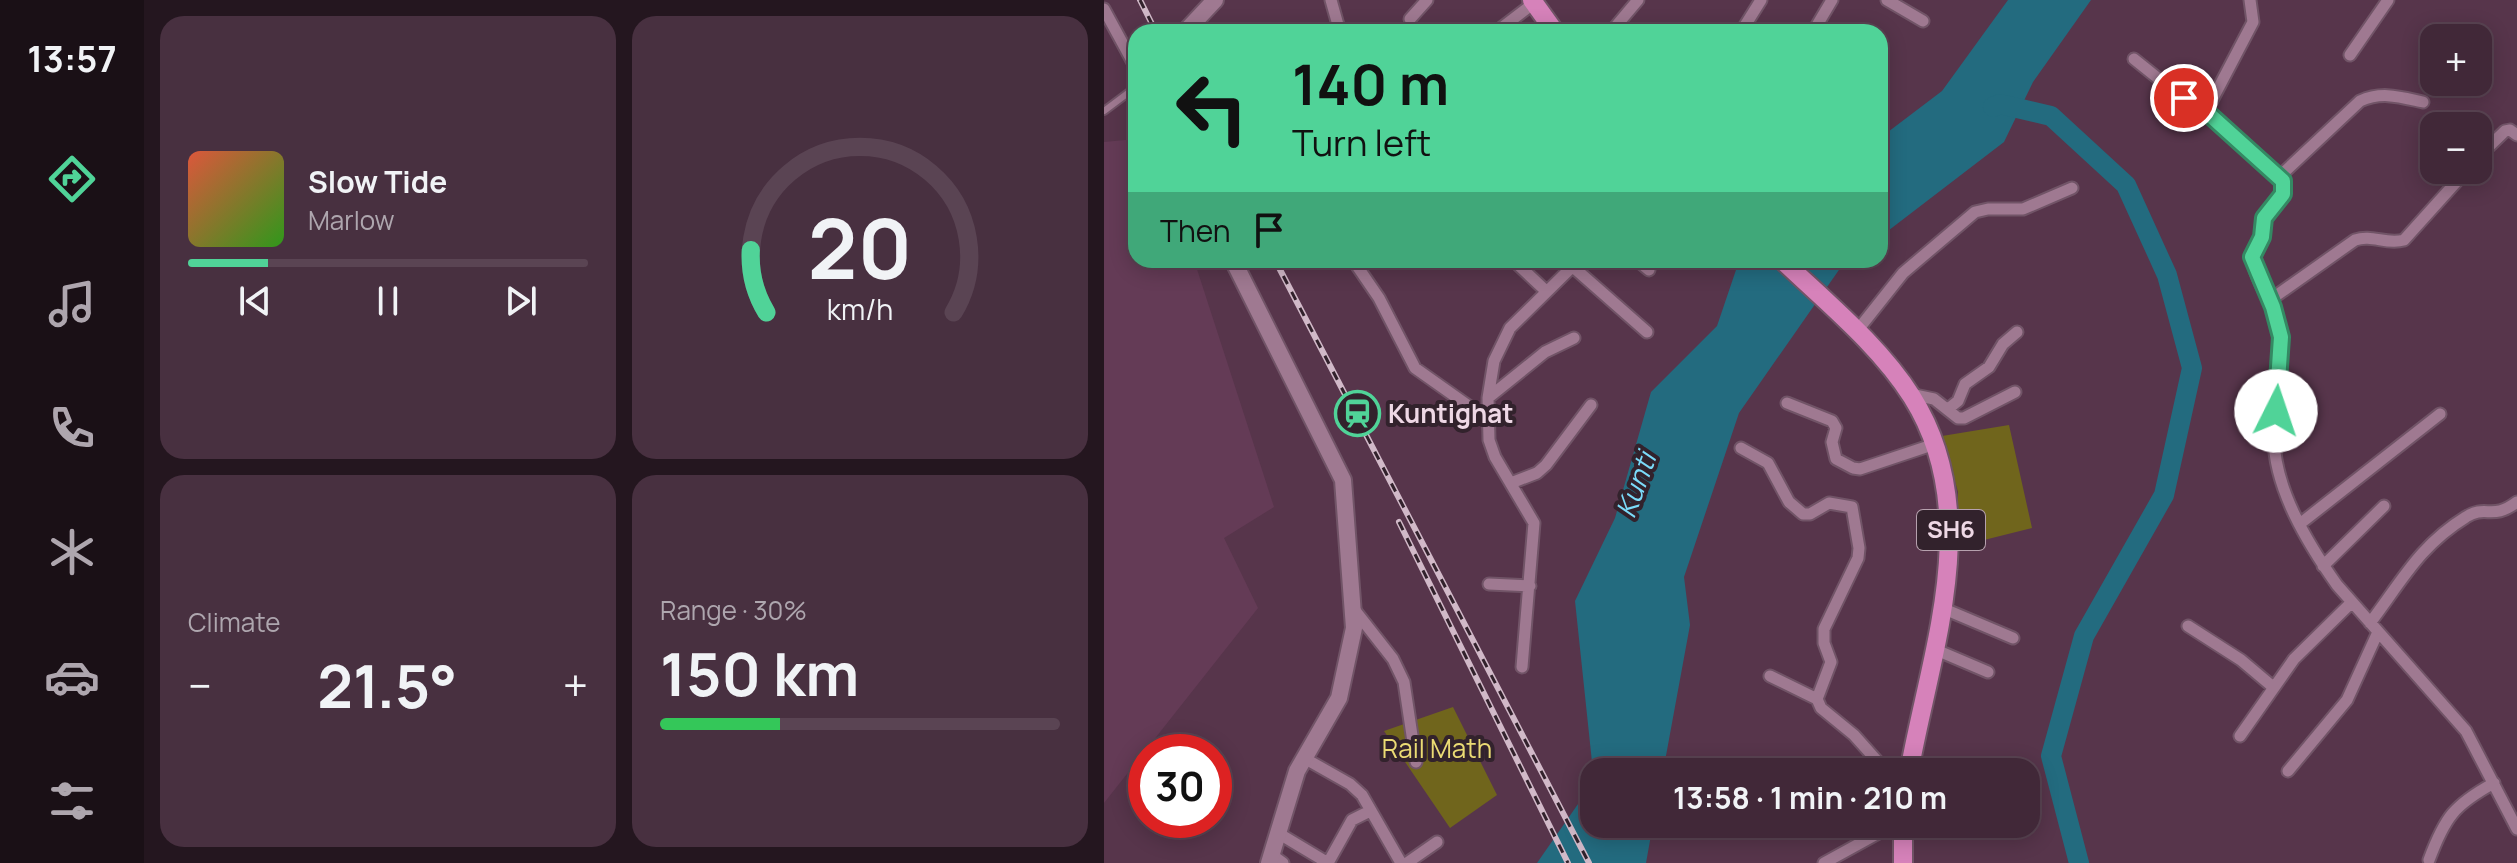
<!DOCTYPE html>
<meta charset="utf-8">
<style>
:root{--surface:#412838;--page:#483040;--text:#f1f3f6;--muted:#aea6ae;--line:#5a4453;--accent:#50d398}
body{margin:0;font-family:Manrope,sans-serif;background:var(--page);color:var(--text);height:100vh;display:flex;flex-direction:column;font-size:30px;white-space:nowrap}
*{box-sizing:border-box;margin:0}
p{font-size:26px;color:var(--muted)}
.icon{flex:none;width:44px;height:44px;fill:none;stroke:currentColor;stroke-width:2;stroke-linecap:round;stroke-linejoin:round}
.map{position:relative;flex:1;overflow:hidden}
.drawer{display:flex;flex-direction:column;gap:16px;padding:16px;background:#24161f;width:960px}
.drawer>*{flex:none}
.hud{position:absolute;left:24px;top:24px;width:760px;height:244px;border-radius:24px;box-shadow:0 4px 20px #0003,0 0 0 2px var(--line);background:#50d398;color:#111;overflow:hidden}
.tools{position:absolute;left:1316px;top:24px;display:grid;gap:16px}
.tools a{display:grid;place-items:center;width:72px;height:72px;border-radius:16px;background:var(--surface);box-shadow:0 4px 20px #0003,0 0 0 2px var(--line);font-size:40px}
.speed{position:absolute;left:24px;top:734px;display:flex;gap:16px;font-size:40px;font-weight:700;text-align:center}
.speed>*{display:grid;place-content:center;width:104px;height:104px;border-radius:50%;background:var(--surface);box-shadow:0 4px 20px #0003,0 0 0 2px var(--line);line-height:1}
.speed .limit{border:12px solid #d22;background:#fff;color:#111}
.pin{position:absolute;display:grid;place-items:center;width:68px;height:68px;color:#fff;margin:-34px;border:4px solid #fff;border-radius:50%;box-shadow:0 2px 8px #0007}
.me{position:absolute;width:88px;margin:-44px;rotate:4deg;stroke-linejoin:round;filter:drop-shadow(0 0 6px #0008)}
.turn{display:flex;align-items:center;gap:28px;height:168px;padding:0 32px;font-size:36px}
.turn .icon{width:104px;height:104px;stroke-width:2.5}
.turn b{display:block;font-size:56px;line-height:68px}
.then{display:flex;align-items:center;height:76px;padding:0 32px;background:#0003;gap:16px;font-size:30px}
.big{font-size:60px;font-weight:700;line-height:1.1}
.drawer .card{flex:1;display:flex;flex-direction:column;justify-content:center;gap:12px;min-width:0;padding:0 28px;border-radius:24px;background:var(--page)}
.drawer .dial{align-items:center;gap:0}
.dial svg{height:208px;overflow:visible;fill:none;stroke:var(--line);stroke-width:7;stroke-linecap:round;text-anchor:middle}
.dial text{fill:var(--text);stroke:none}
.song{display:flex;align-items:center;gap:24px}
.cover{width:96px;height:96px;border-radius:12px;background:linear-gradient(135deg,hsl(10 70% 55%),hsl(110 70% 35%))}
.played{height:8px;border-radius:4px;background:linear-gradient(90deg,var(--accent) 20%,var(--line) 20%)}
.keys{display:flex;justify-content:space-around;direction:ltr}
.heat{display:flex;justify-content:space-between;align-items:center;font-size:44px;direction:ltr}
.charge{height:12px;border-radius:6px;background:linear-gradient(90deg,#34c759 30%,var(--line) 0)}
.drawer .tiles{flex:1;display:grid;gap:16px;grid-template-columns:repeat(2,1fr)}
.trip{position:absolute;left:476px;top:758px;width:460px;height:80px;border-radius:24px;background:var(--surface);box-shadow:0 4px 20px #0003,0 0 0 2px var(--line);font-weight:700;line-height:80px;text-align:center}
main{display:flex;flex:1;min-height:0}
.dock{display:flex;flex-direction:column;width:144px;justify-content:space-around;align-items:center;background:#1a1016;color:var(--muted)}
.dock .icon{width:56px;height:56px}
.dock .active{color:var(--accent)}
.dock b{font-size:36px;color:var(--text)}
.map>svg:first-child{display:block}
.built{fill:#643b56}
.green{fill:#70651c}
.water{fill:#236b7f}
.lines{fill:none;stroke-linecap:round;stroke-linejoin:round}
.river{stroke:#236b7f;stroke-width:20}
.service-casing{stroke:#715467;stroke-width:10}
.minor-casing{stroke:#715467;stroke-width:15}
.secondary-casing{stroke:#715467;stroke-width:20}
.primary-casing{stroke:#715467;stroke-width:22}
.service{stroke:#9f7991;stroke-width:6}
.minor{stroke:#9f7991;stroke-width:11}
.secondary{stroke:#9f7991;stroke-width:16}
.primary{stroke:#d682ba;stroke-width:18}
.rail-casing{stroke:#d1b9c8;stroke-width:6}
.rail{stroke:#32222c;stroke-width:3;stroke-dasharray:9;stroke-linecap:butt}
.route-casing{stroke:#348963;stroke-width:20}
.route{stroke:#50d398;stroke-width:14}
.labels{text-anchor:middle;stroke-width:8;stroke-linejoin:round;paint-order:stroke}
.shield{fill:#32222c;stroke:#b6a1ae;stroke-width:2}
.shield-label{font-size:24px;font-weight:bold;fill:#eed8e5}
.poi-label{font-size:26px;font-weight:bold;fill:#eed8e5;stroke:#32222c;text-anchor:start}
.park-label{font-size:26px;fill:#ebdb74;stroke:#32222c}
.water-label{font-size:28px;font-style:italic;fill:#7bdbf9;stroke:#32222c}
</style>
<main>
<nav class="dock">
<b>13:57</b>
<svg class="icon active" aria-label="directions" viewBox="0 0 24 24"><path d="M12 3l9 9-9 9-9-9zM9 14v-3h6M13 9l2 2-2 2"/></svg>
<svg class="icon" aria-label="music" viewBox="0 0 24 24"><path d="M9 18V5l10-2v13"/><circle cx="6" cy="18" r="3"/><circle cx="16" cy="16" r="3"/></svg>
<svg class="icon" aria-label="phone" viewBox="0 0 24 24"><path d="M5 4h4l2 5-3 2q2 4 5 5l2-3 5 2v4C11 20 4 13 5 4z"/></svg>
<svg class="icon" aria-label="climate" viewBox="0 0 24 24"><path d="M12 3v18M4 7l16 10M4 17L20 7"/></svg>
<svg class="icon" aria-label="car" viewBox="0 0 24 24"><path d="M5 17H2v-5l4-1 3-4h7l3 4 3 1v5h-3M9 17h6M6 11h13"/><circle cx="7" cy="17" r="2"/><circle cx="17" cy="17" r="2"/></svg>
<svg class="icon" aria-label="filters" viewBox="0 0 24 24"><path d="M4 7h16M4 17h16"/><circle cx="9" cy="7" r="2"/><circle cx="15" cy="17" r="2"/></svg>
</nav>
<section class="drawer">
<div class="tiles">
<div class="card">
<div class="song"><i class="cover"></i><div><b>Slow Tide</b><p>Marlow</p></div></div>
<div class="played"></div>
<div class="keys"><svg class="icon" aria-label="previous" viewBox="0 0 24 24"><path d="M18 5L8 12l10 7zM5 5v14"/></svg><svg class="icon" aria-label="pause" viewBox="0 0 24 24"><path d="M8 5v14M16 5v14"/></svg><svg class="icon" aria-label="next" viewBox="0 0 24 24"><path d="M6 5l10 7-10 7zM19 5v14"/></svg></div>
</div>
<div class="card dial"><svg viewBox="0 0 100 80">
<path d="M14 69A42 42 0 1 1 86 69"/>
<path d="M14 69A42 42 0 0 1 8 45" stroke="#50d398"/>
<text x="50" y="56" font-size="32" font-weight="700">20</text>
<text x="50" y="72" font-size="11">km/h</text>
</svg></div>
<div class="card"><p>Climate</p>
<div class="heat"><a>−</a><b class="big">21.5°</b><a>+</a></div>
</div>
<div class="card"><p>Range · 30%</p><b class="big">150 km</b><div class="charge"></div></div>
</div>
</section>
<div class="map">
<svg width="1413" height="863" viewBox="0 0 1413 863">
<rect width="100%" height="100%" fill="#57354b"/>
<path class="built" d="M32,139V260H90L170,507L120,538L154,608L0,803V142Z"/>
<path class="green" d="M905,425L928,528L852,547L854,492L838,436Z
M349,707L393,795L346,828L280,731Z"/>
<path class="water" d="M904,0H987L929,82L900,142L776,237V138L838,91Z
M641,260H746L737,267L635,413L580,577L586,625L559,772H490V824H549L542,863H433L490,781L471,601L511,518L547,392L613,326L633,267Z"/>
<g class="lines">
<path class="river" d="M889,107L896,104L947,116L1022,185L1063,275L1088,368L1060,495L980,636L947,756L975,863"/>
<defs>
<path id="service" d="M0,111L32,87"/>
<path id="minor" d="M227,0L236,32
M783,0L819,21
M1146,0L1149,22L1105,106L1107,116L1176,176L1181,190L1160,218L1158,237L1148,257C1152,285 1174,308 1177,337C1180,369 1171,403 1170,435C1169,487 1204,544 1233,585L1362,731L1413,829
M0,9L32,68
M306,19L323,0
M392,32L430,3
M507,32L534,0
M637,32L657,0
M709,32L728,0
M1246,55L1284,0
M1030,59L1086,104L1107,116
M1374,157L1401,131L1406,130L1413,135
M1176,176L1256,101C1278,91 1296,97 1319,102
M249,260L275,298L311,368L383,419
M409,260L442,291
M533,260L545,270
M468,266L543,332
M1166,300L1251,240C1268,234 1282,245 1300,240L1363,170
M753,331L799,273L871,212L884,209H919L968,188
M806,394L830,399L854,418H860L911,392
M384,398L441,352L470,338
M683,403L728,421L732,428L728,442L732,459L749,468L756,469L831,444
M844,409L854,401L861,384L885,367L899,344L913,332
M637,448L664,463L685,502L699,514H706L725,503L748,507L755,548L754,558L720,629V643L727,662L713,699L717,708L750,735L783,772
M407,483L433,473L442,465L487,405
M1197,523L1336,414
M1219,566L1280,506
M385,584L426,586
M249,608L289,659L300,682L312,762
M838,608L909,638
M1266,623C1298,581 1315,546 1362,517C1382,504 1388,521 1413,502
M1084,626L1137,660L1169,687
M830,649L884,672
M418,667L430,523L391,457L385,440L384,398L390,361L406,328L475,260
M666,676L713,699
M1136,736L1190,659L1248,602
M200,758L246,784L258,795L297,863
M1184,771L1243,700L1274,632
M174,833L224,863L248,820L266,811
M168,855L179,863
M1325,860C1341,817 1350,805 1390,783
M303,863L333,842
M720,863L791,824"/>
<path id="secondary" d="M81,32L111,0
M129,260L239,480L250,628L235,698L193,771L165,863"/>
<path id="primary" d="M428,0L451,32
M678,260C723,303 775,345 808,397C881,513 827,650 805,772
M799,863V824"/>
</defs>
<use href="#service" class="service-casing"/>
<use href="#minor" class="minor-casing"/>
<use href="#secondary" class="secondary-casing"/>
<use href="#primary" class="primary-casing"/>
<use href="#service" class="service"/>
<use href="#minor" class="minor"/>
<use href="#secondary" class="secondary"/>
<use href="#primary" class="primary"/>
<defs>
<path id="rail" d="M36,0L52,32
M171,260L485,863
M295,522L464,863"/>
</defs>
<use href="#rail" class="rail-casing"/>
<use href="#rail" class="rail"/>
</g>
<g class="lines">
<defs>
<path id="route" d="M1080,98L1107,116L1179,181V194L1160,218L1158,237L1148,257L1169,307L1177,337L1172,411"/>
</defs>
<use href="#route" class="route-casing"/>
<use href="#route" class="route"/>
</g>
<defs>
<symbol id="station-ring" viewBox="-11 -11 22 22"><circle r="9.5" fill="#32222c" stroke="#50d398" stroke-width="1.5"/><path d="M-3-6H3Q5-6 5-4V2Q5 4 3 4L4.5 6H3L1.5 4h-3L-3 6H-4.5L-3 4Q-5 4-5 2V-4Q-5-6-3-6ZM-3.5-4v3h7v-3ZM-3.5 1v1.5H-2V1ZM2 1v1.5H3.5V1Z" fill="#50d398"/></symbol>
</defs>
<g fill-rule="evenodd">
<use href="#station-ring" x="228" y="388" width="51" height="51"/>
</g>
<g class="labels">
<rect class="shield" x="813" y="510" width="68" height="40" rx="6"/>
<g class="shield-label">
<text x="847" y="538">SH6</text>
</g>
<g class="poi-label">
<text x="284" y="423">Kuntighat</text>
</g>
<g class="park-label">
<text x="333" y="758">Rail Math</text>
</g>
<g class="water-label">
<text transform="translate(532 485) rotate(-70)" y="10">Kunti</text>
</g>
</g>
</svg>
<div class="tools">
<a>+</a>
<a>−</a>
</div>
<div class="speed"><div class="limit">30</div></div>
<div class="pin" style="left:1080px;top:98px;background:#d93025"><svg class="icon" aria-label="arrive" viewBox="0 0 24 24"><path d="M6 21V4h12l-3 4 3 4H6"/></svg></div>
<svg class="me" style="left:1172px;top:411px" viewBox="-20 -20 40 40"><circle r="19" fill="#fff"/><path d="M0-13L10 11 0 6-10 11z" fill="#50d398"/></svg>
<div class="trip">13:58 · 1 min · 210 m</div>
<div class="hud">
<div class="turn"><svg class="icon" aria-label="left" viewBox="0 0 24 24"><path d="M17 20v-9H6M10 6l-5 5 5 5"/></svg><div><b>140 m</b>Turn left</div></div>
<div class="then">Then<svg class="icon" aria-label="arrive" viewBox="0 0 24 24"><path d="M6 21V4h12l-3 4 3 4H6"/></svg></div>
</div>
</div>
</main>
